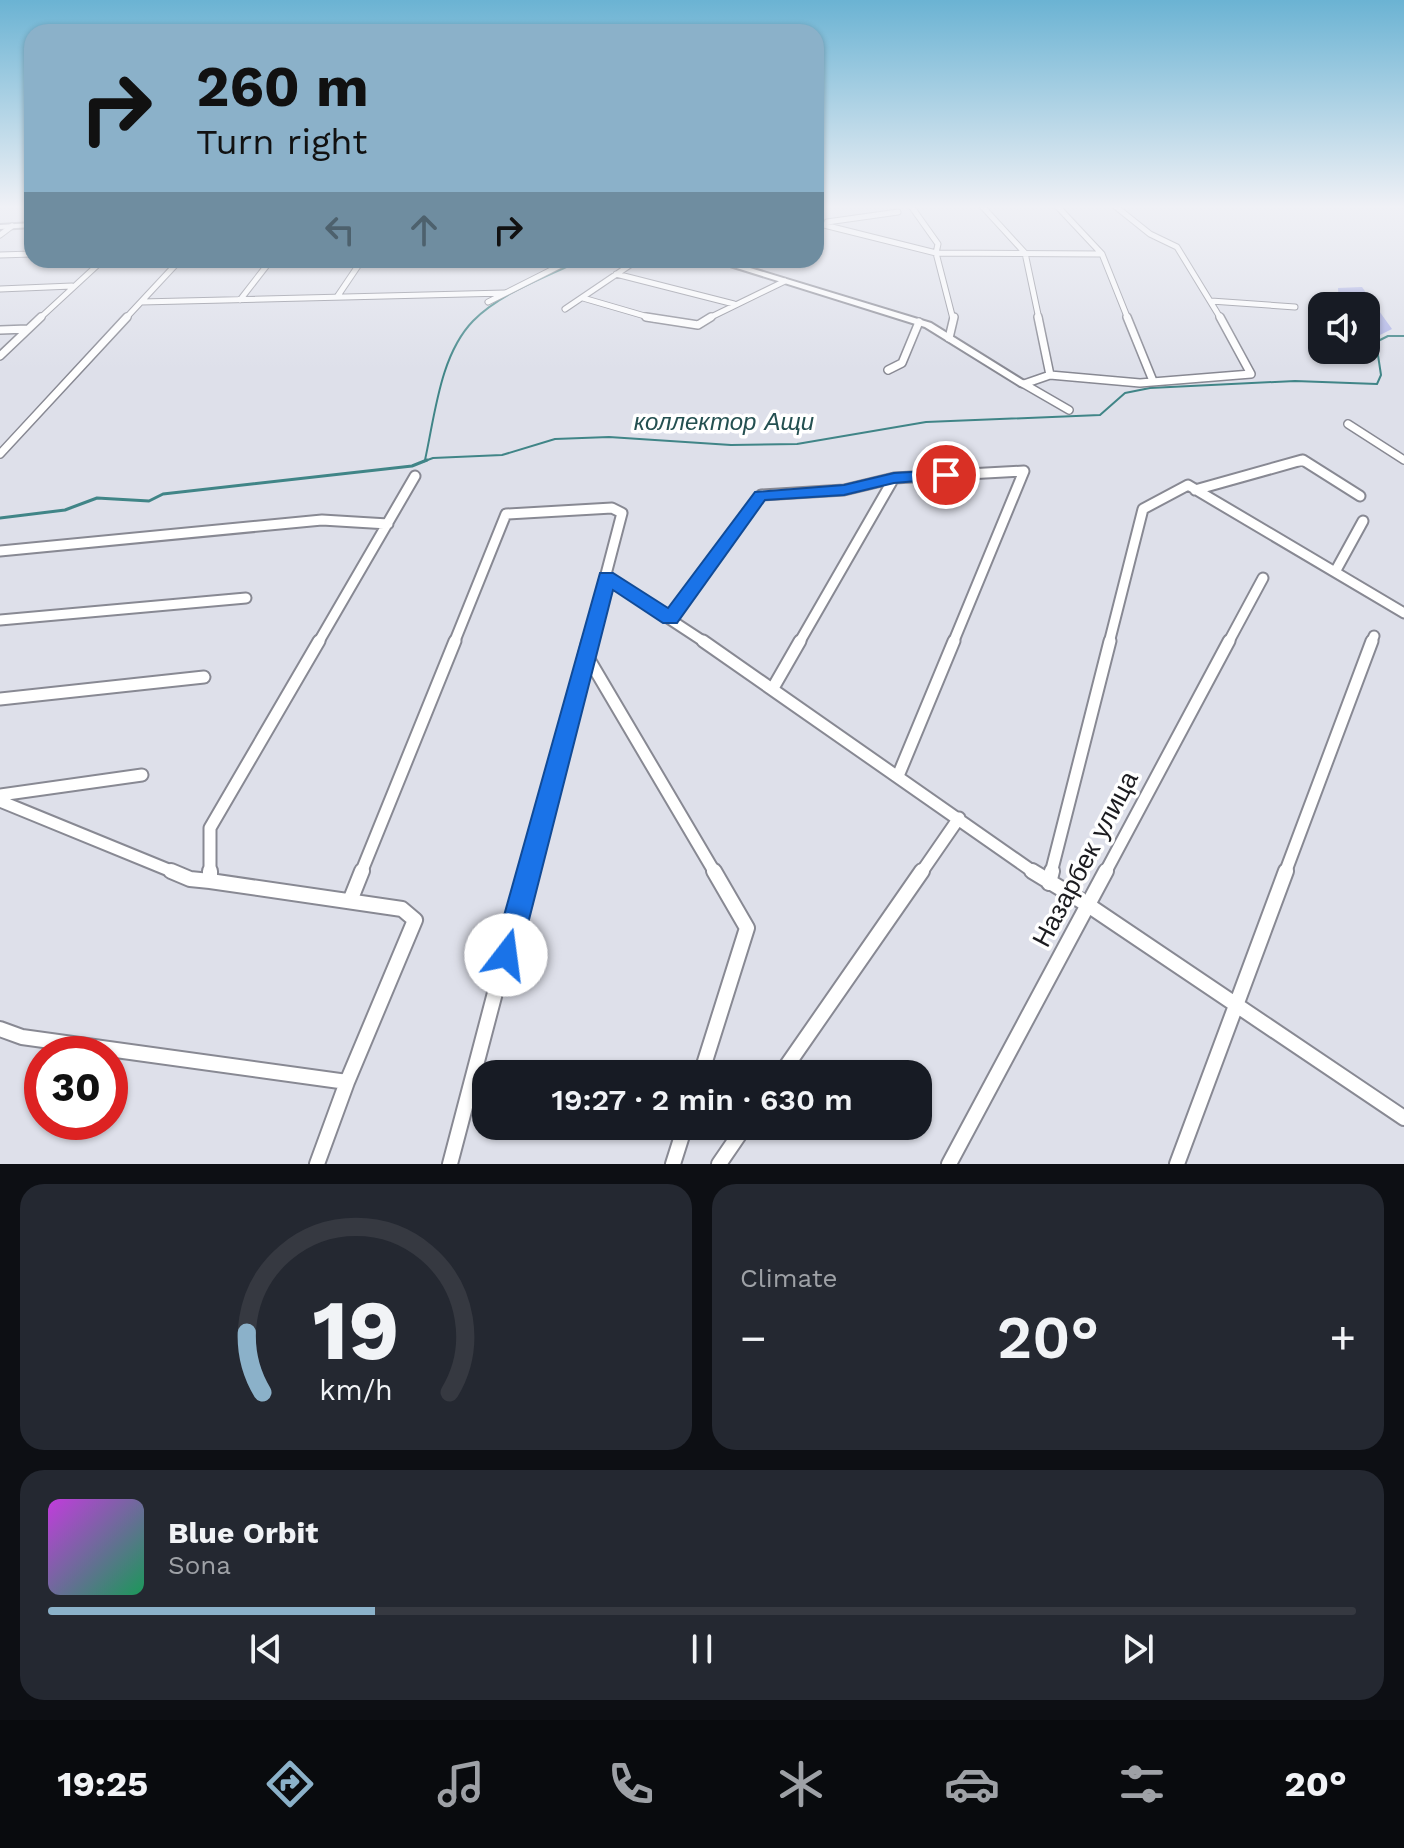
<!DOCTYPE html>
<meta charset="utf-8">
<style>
:root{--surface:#171b24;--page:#242831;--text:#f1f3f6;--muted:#9ea1a6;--line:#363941;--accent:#8bb1c9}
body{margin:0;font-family:"Work Sans",sans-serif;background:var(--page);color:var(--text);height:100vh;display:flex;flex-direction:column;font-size:30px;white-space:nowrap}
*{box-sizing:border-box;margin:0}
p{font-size:26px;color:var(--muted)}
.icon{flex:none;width:44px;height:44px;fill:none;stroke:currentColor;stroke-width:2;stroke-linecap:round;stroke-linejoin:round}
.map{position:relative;height:1164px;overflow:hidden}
.sheet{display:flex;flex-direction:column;gap:20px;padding:20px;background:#0d0f14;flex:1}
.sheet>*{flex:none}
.banner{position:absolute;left:24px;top:24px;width:800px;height:244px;border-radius:24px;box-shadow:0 2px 6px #0004;background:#8bb1c9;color:#111;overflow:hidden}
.controls{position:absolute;left:1308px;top:292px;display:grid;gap:16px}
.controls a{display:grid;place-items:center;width:72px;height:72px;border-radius:16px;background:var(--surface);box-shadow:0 2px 6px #0004;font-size:40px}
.speed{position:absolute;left:24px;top:1036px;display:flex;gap:16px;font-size:40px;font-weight:700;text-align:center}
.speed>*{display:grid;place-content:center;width:104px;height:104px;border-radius:50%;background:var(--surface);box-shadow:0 2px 6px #0004;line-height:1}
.speed .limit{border:12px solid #d22;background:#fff;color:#111}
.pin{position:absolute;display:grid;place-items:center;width:68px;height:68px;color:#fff;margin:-34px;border:4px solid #fff;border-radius:50%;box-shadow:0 2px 8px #0007}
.me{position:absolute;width:88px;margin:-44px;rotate:15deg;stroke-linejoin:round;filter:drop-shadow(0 0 6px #0008)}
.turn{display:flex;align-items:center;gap:28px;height:168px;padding:0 40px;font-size:36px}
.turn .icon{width:104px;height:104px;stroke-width:2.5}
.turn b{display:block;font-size:56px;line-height:68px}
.lanes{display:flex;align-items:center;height:76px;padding:0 40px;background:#0003;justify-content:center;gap:40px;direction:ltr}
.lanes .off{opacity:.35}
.big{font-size:60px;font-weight:600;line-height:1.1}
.sheet .tile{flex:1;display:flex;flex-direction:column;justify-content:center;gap:12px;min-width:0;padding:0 28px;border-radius:24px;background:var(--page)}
.sheet .dial{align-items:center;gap:0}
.dial svg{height:208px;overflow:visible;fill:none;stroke:var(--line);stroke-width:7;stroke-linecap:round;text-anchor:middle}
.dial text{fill:var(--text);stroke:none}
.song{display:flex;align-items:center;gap:24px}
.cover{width:96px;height:96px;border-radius:12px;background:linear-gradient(135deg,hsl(290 70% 55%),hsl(150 70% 35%))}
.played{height:8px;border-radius:4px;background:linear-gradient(90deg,var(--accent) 25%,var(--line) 25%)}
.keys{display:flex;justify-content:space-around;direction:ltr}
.heat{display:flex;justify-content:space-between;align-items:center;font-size:44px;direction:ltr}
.sheet .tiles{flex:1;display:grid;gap:20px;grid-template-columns:1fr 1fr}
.tile:last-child{grid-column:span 2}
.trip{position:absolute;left:472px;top:1060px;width:460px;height:80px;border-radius:24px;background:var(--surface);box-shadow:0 2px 6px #0004;font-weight:600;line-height:80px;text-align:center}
.tab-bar{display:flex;height:128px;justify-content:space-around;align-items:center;background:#090b0e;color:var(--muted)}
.tab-bar .icon{width:56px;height:56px}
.tab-bar .on{color:var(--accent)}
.tab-bar b{font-size:36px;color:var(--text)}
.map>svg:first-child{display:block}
.green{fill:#afb4e6}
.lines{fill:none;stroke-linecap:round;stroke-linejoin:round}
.stream-far1{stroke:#408587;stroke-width:2}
.stream{stroke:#408587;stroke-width:3}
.street-far4-casing{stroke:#888993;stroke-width:7}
.street-far3-casing{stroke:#888993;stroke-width:10}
.street-far2-casing{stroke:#888993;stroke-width:13}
.street-far1-casing{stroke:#888993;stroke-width:15}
.street-casing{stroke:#888993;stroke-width:18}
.secondary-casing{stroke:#888993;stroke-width:4}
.street-far4{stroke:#fff;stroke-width:5}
.street-far3{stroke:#fff;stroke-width:7}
.street-far2{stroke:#fff;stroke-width:9}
.street-far1{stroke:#fff;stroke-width:11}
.street{stroke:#fff;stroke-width:14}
.secondary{fill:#fff;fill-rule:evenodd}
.route{fill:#1a73e8;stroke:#114b97;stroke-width:2}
.labels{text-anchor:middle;stroke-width:7;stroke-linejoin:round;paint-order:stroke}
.water-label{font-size:24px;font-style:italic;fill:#245051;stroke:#fff}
.near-street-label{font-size:26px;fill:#1b1b1f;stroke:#fff}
</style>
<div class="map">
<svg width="1404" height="1164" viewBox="0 0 1404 1164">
<rect width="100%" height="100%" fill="#dee0ea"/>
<path class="green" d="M1362,287L1392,329L1376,337L1373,343L1366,340V306H1339L1338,288Z"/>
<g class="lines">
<path class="stream-far1" d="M425,460C435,415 440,355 473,321C502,292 545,278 581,260
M422,462L433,458L502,455L555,439L609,437L731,445L797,444L926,422L1100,415L1125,393L1150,388L1295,381L1377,384L1381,375L1376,342L1388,336H1404"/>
<path class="stream" d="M0,518L65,510L97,498L149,501L163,494L412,466L427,460"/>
<defs>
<path id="street-far4" d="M911,206L938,244L936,253L953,319
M982,206L1025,253L1039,319
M1057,206L1102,254L1128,319
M1115,206L1150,234L1177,247L1221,319
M827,222L898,212
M816,223L936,253L1102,254
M0,235L12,226
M0,255L32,254
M616,274L734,304
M0,289L72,286
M337,297L362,260
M583,298L655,319
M240,300L271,260
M1211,301L1295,307
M141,302L505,293
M488,302L571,260
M565,309L633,263
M39,319L103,260
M125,319L180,260
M707,319L785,281"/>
<path id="street-far3" d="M646,317L698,325L711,317
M1038,317L1050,375
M1127,317L1153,381
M0,330L28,329
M949,338L954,317
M0,356L41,317
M888,370L902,363L919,322
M1024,384L1050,375L1140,383L1251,374L1220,317
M1024,384L1069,410
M1348,424L1404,460
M0,454L127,317
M1295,462H1307"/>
<path id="street-far2" d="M1303,460L1360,496
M1195,490L1302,460
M0,551L322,520L388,524
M1335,572L1363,521
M607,578L706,643
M670,618L761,495L844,490L894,478L1024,471L953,643
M0,620L246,598
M318,643L415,476
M454,643L506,514L612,508L622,513L588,643
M799,643L894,478
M1109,643L1143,509L1188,485L1404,613
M1228,643L1263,578
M1371,643L1374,636"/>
<path id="street-far1" d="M703,641L1035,873
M587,656L715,873
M773,688L800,641
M0,699L204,677
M898,776L954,641
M0,795L142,775
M0,801L176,873
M210,873V828L319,641
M361,873L455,641
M527,873L588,641
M921,873L959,818
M1051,873L1110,641
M1105,873L1229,641
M1285,873L1372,641"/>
<path id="street" d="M171,871L190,879L210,881
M210,871V881L402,909L415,920L347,1082L317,1164
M1032,871L1088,905L1404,1118
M1049,883L1052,871
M350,901L362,871
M0,1029L22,1037L347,1082
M701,1074L747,928L714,871
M781,1074L922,871
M450,1164L527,871
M673,1164L685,1126
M719,1164L745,1126
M949,1164L1106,871
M1177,1164L1286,871"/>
<path id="secondary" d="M32,223V227L0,229V225Z
M711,260H724L931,323L1029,384L1024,387L1020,386L925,327Z"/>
</defs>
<use href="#street-far4" class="street-far4-casing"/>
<use href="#street-far3" class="street-far3-casing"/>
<use href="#street-far2" class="street-far2-casing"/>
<use href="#street-far1" class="street-far1-casing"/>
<use href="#street" class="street-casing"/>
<use href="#secondary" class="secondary-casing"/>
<use href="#street-far4" class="street-far4"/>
<use href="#street-far3" class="street-far3"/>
<use href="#street-far2" class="street-far2"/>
<use href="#street-far1" class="street-far1"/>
<use href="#street" class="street"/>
<use href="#secondary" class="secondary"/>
</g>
<linearGradient id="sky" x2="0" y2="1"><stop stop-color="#6bb3d3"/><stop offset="0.56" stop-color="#f0f1f6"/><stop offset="1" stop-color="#f0f1f6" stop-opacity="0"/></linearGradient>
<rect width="1404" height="369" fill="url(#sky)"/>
<path class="route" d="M946,470L952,472V478L894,483L844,495L765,500L677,623H663L613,590L520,955L516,964L506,968L497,964L493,955L600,573H613L668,608L755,492L844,485L894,473Z"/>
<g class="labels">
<g class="water-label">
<text x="724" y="430">коллектор Ащи</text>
</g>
<g class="near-street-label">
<text transform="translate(1085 859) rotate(-62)" y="9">Назарбек улица</text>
</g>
</g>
</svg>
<div class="controls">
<a><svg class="icon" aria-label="sound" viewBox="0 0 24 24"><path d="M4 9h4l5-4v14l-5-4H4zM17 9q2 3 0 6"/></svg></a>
</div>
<div class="speed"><div class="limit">30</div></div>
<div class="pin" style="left:946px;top:475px;background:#d93025"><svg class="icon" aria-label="arrive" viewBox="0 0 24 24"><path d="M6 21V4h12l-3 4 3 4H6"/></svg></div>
<svg class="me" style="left:506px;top:955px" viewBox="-20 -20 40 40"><circle r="19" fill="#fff"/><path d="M0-13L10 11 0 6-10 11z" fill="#1a73e8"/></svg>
<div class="trip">19:27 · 2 min · 630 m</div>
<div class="banner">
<div class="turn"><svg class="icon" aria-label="right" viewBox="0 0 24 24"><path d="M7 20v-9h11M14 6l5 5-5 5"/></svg><div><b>260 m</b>Turn right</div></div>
<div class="lanes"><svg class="icon off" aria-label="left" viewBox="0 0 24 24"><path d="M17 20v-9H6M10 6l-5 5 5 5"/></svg><svg class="icon off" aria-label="ahead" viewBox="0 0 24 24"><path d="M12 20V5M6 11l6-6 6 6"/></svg><svg class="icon" aria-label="right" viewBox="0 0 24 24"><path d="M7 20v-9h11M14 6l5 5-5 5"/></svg></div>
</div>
</div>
<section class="sheet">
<div class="tiles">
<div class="tile dial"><svg viewBox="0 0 100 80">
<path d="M14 69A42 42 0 1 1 86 69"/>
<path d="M14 69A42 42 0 0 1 8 46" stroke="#8bb1c9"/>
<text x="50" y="56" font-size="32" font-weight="700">19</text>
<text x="50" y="72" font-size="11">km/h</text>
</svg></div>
<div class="tile"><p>Climate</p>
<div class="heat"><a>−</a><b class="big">20°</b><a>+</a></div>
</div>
<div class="tile">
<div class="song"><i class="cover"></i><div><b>Blue Orbit</b><p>Sona</p></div></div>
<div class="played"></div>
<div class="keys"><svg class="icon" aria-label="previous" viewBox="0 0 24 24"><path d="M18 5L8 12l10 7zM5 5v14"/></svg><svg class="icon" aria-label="pause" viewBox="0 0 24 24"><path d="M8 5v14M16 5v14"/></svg><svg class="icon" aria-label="next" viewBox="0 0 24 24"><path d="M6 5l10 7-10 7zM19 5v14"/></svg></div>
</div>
</div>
</section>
<nav class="tab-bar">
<b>19:25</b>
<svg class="icon on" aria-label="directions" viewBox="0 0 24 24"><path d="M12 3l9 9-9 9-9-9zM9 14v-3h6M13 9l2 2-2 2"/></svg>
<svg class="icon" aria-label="music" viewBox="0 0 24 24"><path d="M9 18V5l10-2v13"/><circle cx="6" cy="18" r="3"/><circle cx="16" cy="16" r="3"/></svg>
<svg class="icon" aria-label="phone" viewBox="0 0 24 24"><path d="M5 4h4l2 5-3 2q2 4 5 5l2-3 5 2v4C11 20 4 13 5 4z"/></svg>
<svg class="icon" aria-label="climate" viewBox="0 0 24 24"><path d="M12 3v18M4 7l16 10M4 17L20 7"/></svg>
<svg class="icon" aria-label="car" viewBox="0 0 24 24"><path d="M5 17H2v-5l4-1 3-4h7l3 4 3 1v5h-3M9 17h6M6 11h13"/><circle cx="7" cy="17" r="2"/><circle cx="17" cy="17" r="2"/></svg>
<svg class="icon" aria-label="filters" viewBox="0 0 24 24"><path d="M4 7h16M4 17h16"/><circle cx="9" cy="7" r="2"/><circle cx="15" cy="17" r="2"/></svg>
<b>20°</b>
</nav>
